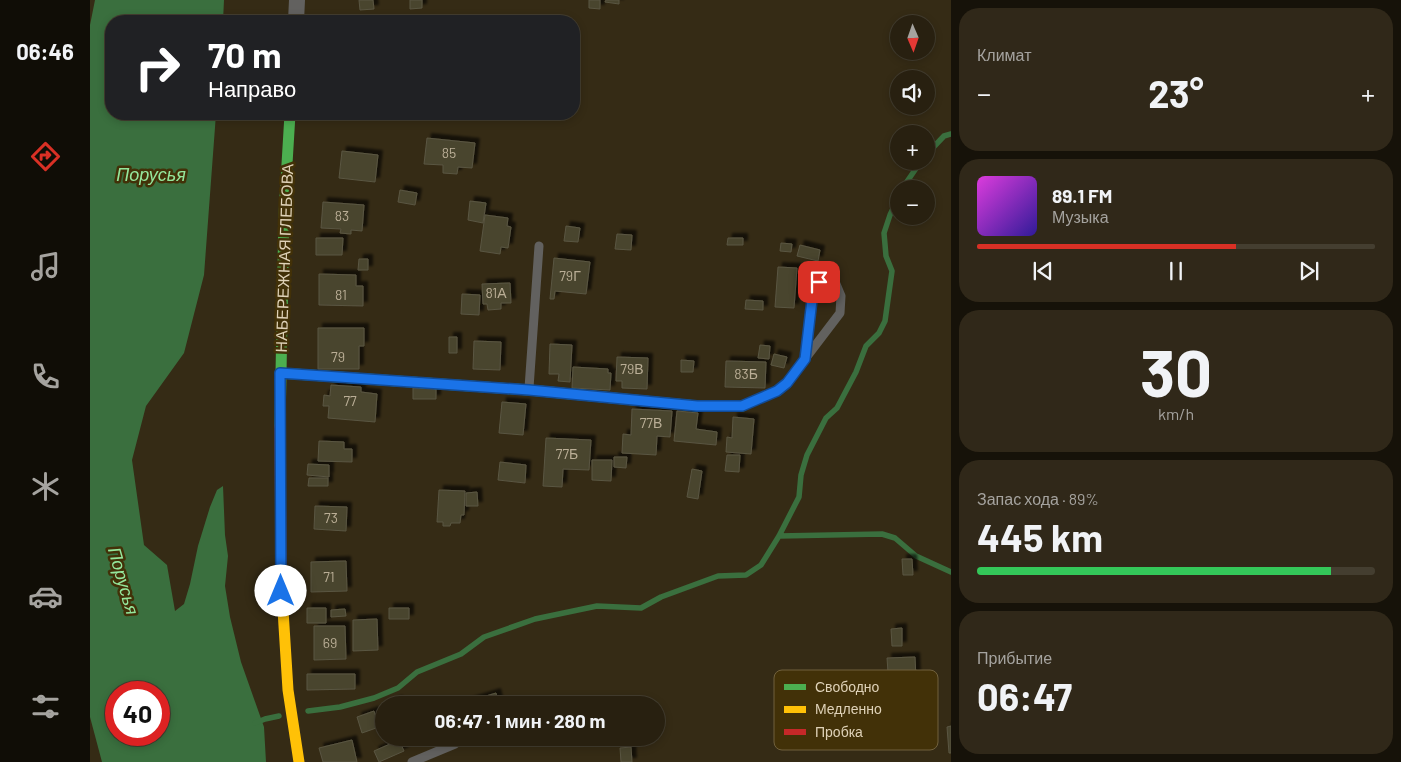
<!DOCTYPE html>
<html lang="ru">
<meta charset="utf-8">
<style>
:root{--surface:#282010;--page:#302819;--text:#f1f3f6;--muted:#a5a39f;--line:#443e30;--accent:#d93025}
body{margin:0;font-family:Barlow,sans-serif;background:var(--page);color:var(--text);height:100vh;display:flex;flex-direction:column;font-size:19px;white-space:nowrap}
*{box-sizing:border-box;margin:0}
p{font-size:16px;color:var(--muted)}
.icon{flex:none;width:28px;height:28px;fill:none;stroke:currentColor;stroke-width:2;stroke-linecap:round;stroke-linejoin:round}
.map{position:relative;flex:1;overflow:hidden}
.details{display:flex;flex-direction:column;gap:8px;padding:8px;background:#161209;width:450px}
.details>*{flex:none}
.banner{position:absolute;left:15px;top:15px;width:475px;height:105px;border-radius:20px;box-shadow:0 2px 8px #0003,0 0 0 1px var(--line);background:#202124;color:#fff;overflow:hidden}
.needle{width:32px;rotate:178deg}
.controls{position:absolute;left:800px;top:15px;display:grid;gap:10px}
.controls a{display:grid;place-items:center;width:45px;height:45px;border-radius:50%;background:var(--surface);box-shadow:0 2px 8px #0003,0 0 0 1px var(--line);font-size:25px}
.speed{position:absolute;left:15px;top:681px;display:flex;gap:10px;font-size:25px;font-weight:700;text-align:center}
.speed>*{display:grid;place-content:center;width:65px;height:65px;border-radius:50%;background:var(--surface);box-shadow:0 2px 8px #0003,0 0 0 1px var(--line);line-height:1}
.speed .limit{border:8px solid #d22;background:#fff;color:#111}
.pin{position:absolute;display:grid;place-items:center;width:42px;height:42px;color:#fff;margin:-21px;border-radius:10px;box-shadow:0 2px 8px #0006}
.me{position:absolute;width:55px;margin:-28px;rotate:0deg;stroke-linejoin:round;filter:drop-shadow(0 0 4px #0008)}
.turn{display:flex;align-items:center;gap:18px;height:105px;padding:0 20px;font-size:22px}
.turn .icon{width:65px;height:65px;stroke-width:2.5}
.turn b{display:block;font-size:35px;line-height:42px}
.big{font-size:38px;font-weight:700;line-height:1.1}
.details .card{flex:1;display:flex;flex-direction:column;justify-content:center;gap:8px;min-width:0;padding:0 18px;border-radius:20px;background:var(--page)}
.details .dial{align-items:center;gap:0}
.dial b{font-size:65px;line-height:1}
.song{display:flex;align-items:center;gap:15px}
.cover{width:60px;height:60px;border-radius:8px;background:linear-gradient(135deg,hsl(300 70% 55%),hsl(250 70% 35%))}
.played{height:5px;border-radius:2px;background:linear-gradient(90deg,var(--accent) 65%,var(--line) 65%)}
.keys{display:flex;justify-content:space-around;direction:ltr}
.heat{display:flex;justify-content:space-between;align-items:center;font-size:28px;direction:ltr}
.charge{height:8px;border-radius:4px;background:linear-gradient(90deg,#34c759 89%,var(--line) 0)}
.trip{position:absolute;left:285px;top:696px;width:290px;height:50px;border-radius:25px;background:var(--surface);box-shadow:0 2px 8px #0003,0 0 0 1px var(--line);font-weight:700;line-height:50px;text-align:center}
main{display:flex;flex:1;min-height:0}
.tab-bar{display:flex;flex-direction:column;width:90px;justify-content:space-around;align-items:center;background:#100d06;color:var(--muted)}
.tab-bar .icon{width:35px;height:35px}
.tab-bar .selected{color:var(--accent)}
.tab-bar b{font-size:22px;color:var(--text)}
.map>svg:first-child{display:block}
.water{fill:#3a6f3e;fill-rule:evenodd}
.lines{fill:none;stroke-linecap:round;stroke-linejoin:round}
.stream{stroke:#3a6f3e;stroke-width:5.5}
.building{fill:#49442f;stroke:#5a5642;filter:url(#shadow)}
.lane{stroke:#62615f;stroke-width:9}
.street{stroke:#62615f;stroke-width:16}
.fast{stroke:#4caf50;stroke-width:11}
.slow{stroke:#ffc107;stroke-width:11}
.jam{stroke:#c62828;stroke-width:11}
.route-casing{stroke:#114b97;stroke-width:12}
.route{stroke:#1a73e8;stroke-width:9}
.labels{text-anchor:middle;stroke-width:5;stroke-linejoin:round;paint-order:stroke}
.number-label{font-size:14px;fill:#baae96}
.street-label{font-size:16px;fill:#dfd2b8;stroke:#423108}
.water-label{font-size:18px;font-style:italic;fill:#94e79c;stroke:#423108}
.key{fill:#423108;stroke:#71613d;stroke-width:1}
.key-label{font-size:14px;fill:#dfd2b8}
</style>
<main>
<nav class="tab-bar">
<b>06:46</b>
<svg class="icon selected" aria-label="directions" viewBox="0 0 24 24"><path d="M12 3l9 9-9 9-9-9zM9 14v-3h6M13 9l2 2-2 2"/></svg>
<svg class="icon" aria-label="music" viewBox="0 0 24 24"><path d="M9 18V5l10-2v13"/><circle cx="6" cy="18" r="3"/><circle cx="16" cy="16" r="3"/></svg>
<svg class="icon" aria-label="phone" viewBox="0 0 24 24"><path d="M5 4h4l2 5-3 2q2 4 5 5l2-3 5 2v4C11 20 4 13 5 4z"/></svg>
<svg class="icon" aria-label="climate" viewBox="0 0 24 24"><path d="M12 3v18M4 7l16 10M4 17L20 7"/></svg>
<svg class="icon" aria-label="car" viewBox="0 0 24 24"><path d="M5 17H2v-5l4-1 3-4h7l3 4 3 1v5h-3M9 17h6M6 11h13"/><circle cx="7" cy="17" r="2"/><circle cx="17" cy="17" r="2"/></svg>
<svg class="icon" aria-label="filters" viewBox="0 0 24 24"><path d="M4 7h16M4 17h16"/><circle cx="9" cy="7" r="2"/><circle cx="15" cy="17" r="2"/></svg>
</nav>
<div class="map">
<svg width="861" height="762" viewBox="0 0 861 762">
<defs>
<filter id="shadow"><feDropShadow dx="4.5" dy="-4.5" stdDeviation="1" flood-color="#0009"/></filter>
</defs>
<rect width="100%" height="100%" fill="#352b15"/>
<path class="water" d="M5,0H134L133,21H21V114H126L114,275L94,353L56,406L42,460L54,545L77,565L85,611L94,604L100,584L108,546L120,507L127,490L133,486L135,535L138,556L135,586L140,617L151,662L174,727L176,762H12L0,717V25ZM26,692H69V735H26Z"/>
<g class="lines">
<path class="stream" d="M836,155L854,136L861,134
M812,189L831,161
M689,536L792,534L805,538L826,556L861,572
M218,711L250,707L284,698L308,688L327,672L371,654L394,637L445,619L507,606L551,608L571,597L628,576L656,575L671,565L689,536L709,497L711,475L717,455L736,418L747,408L766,372L776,346L789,333L795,321L802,271L796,256L794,233L800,215L809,196
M165,723L175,719L189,716"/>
</g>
<path class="building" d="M269,0H283L284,9L270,10Z
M320,0H332V8L320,9Z
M499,0H510V9L499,8Z
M516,0H529V4L515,2Z
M290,114H306L305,119L289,118Z
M337,138L385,143L382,168L368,167L367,174L353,173V165L334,164Z
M252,151L288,155L285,182L249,178Z
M310,190L327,193L325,205L308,202Z
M380,201L396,203L393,223L378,220Z
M233,202L274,205L272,231L261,230V234L250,233L251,229L231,228Z
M395,215L418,218L417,226L421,227L418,248L411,247L410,254L390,251Z
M476,226L490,228L488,242L474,241Z
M527,234L542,235L541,250L525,249Z
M226,238H253L252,255H226Z
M638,238H653V245H637Z
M691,243L702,244L701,252L690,251Z
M710,245L730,250L728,261L707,256Z
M464,258L500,262L496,294L465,291L464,299H460Z
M269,259H278V270H268Z
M688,267L707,268L704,308L685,307Z
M229,274L266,275V286H273V306L229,305Z
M420,283L421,303H411V309L398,310L397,304H393L392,284Z
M372,294L390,295L389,315L371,314Z
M656,300L673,301V310L655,309Z
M228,328H274V346H269V369H228Z
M359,337H367V353H359Z
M384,341L411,342L410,370L383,369Z
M460,344L482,345L480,382L468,381L469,374H459Z
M670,345L680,346L679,359L668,358Z
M684,354L697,357L694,368L681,365Z
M527,357L558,358L557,389L532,388V381H526Z
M591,360L604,361L603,372H591Z
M636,361L676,362L675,388L635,387Z
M483,367L518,369V373H521L520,390L482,388Z
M241,385L271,387V392L287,394L285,422L238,418L239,406H233L234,395L240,396Z
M323,388L346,389V399H323Z
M412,402L436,404L433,435L409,433Z
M542,409L582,411L580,437L567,436L566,455L532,453L533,434L541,435Z
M587,411L608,413L606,429L627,432L626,445L584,441Z
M643,417L664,419L661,454L636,452L637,437L642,438Z
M456,438L501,440L499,470L473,469L472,487L453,486Z
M229,441L254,442V449H262V462L228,461Z
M637,455H650L649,472L635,471Z
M524,457H537L536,468L524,467Z
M502,460H522L521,481L502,480Z
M410,462L436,465L435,483L408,480Z
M218,464L239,465V477L217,475Z
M602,469L612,471L608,499L597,497Z
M219,478H238V486H218Z
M349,490L375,491L374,515H371L370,523H361L360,526H353V522H347Z
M387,492L388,506H376V493Z
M225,506L257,507L256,531L224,529Z
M812,559H822L823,575H813Z
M256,561L257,591L221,592V562Z
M217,608H236V623H217Z
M299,608H319V619H299Z
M255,609L256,616L241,617V610Z
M287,619L288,650L263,651V620Z
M224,626H255L256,659L224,660Z
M812,628V646H802L801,629Z
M825,657L827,700L805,701V689H807V679L799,680L798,674H801V672H798L797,658Z
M217,674H265V689L217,690Z
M406,693L409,705H374L373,703Z
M308,700L310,705H295Z
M284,711L289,727L272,733L267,717Z
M861,726V753H859L857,727Z
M262,740L267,762H233L229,748Z
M309,740L314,751L289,762L284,751Z
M541,747L542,762H531L530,748Z"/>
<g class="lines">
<path class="lane" d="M439,388L449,246
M652,406L687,391L697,383L715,359L722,300L725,288L729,282L738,279L746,284L751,296L750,313L715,359
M322,762L365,744"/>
<path class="street" d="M206,21L207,0"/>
<path class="fast" d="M190,373L439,390L607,406H652
M190,426L194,214L200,114"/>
<path class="slow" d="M191,578L198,690L209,762"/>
<path class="jam" d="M190,426L191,578"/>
</g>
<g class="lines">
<defs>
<path id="route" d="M191,591L190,373L439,390L607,406H652L687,391L697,383L715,359L722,300L725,288L729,282"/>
</defs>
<use href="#route" class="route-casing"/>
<use href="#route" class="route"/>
</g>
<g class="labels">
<g class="number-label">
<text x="359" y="158">85</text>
<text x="252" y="221">83</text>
<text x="480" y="281">79Г</text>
<text x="406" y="298">81А</text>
<text x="251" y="300">81</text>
<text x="248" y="362">79</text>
<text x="542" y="374">79В</text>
<text x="656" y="379">83Б</text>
<text x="260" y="406">77</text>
<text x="561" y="428">77В</text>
<text x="477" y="459">77Б</text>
<text x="241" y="523">73</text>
<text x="239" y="582">71</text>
<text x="240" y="648">69</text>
</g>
<g class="street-label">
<text transform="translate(194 258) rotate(-88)" y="6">НАБЕРЕЖНАЯ ГЛЕБОВА</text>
</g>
<g class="water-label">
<text x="61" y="181">Порусья</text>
<text transform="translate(33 581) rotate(74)" y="6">Порусья</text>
</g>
</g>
<rect x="684" y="670" width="164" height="80" rx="8" class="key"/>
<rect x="694" y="684" width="22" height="6" fill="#4caf50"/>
<rect x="694" y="706" width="22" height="7" fill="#ffc107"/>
<rect x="694" y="729" width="22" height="6" fill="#c62828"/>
<g class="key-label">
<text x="725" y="692">Свободно</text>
<text x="725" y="714">Медленно</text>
<text x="725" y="737">Пробка</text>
</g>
</svg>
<div class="controls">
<a><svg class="needle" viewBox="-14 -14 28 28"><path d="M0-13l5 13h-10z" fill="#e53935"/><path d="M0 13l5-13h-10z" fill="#a5a39f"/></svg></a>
<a><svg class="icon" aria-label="sound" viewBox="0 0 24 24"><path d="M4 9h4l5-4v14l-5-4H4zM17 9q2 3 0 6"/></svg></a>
<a>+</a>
<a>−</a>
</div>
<div class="speed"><div class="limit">40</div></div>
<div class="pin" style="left:729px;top:282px;background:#d93025"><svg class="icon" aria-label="arrive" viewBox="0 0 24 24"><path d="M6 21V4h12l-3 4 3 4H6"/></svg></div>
<svg class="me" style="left:191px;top:591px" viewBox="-20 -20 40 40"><circle r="19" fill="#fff"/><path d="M0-13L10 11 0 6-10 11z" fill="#1a73e8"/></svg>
<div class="trip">06:47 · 1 мин · 280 m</div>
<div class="banner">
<div class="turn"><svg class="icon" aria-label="right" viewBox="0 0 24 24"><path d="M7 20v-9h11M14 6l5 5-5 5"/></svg><div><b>70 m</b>Направо</div></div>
</div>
</div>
<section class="details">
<div class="card"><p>Климат</p>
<div class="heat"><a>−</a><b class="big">23°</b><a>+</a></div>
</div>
<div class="card">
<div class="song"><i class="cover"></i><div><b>89.1 FM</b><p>Музыка</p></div></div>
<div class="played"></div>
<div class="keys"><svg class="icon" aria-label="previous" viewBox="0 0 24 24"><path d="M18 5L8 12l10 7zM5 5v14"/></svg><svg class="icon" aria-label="pause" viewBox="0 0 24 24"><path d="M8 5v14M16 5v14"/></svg><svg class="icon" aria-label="next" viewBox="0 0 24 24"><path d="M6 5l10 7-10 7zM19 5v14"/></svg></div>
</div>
<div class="card dial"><b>30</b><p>km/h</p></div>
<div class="card"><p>Запас хода · 89%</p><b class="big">445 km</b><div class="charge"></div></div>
<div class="card"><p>Прибытие</p><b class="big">06:47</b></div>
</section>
</main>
